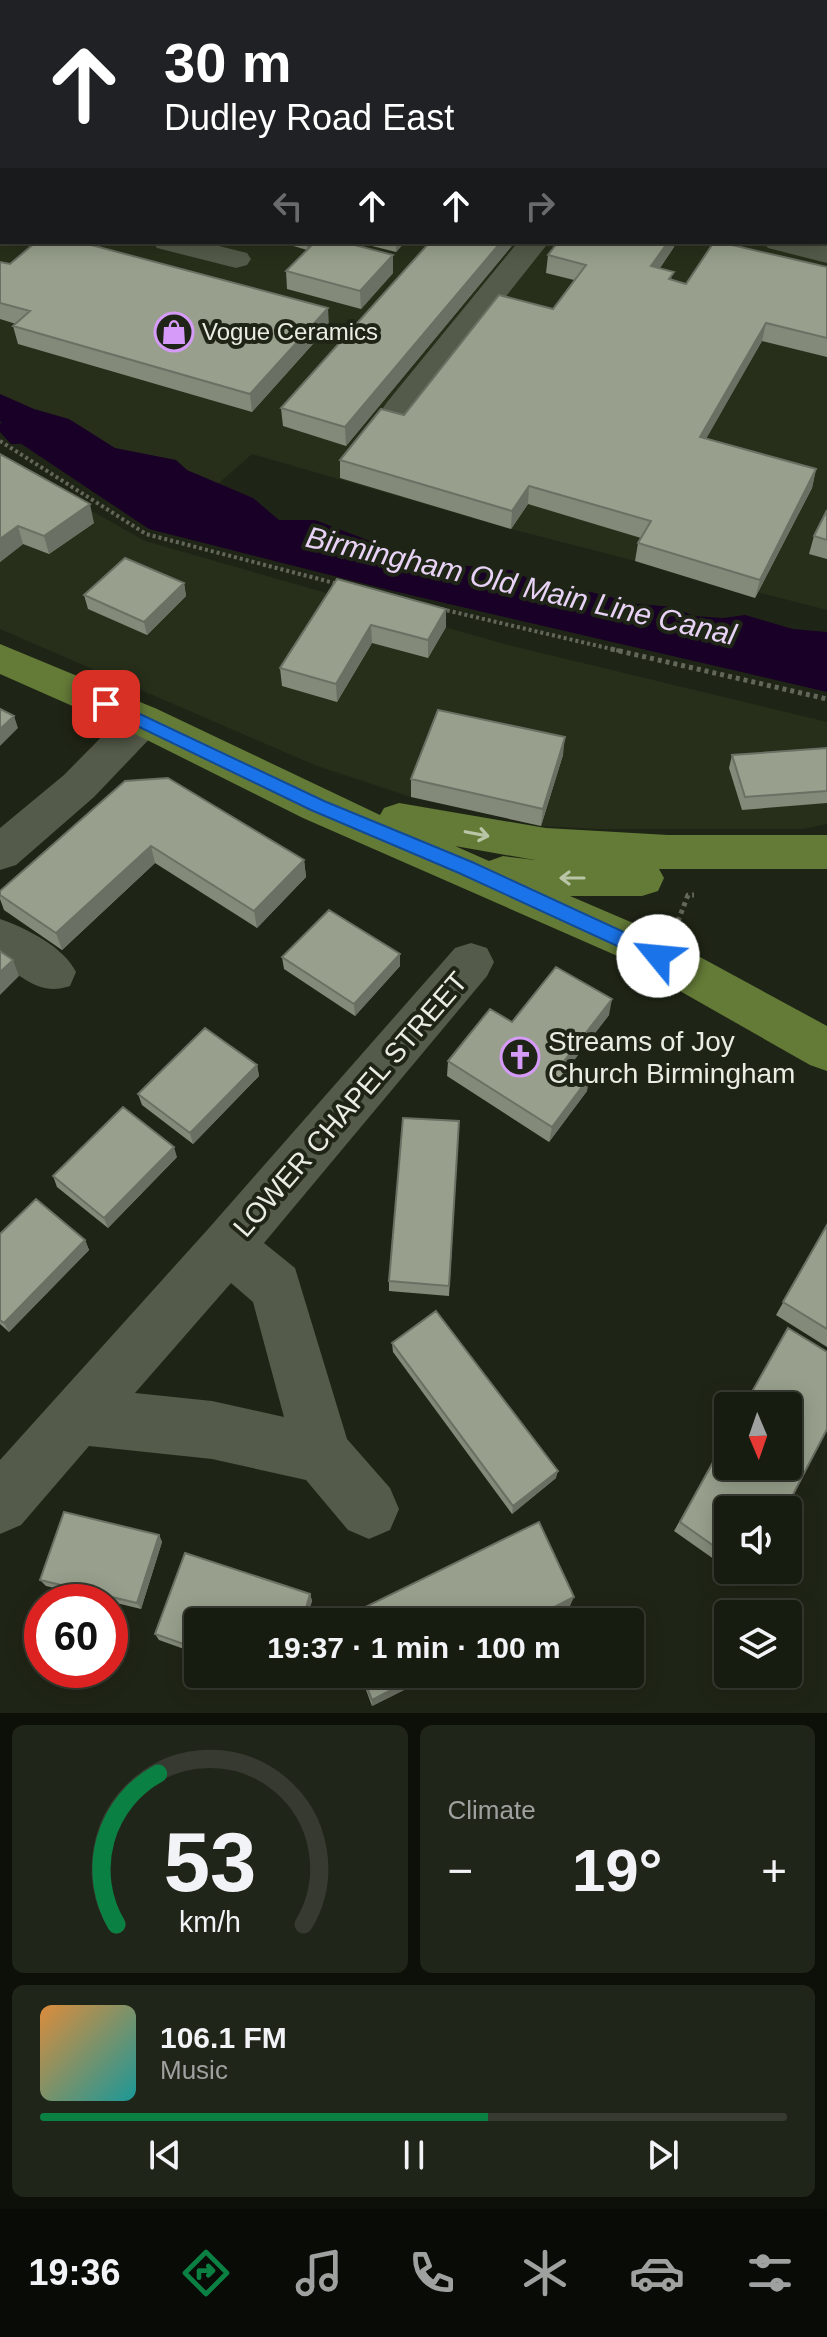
<!DOCTYPE html>
<meta charset="utf-8">
<style>
:root{--surface:#171c10;--page:#202519;--text:#f1f3f6;--muted:#9ea19f;--line:#363a30;--accent:#0b8043}
body{margin:0;font-family:Arial,sans-serif;background:var(--page);color:var(--text);height:100vh;display:flex;flex-direction:column;font-size:30px;white-space:nowrap}
*{box-sizing:border-box;margin:0}
p{font-size:26px;color:var(--muted)}
.icon{flex:none;width:44px;height:44px;fill:none;stroke:currentColor;stroke-width:2;stroke-linecap:round;stroke-linejoin:round}
.map{position:relative;height:1713px;overflow:hidden}
.sheet{display:flex;flex-direction:column;gap:12px;padding:12px;background:#0d0f09;flex:1}
.sheet>*{flex:none}
.banner{position:absolute;left:0px;top:0px;width:828px;height:244px;box-shadow:0 4px 20px #0003,0 0 0 2px var(--line);background:#202124;color:#fff;overflow:hidden}
.needle{width:52px;rotate:178deg}
.tools{position:absolute;left:714px;top:1392px;display:grid;gap:16px}
.tools a{display:grid;place-items:center;width:88px;height:88px;border-radius:8px;background:var(--surface);box-shadow:0 4px 20px #0003,0 0 0 2px var(--line);font-size:40px}
.speed{position:absolute;left:24px;top:1584px;display:flex;gap:16px;font-size:40px;font-weight:700;text-align:center}
.speed>*{display:grid;place-content:center;width:104px;height:104px;border-radius:50%;background:var(--surface);box-shadow:0 4px 20px #0003,0 0 0 2px var(--line);line-height:1}
.speed .limit{border:12px solid #d22;background:#fff;color:#111}
.pin{position:absolute;display:grid;place-items:center;width:68px;height:68px;color:#fff;margin:-34px;border-radius:16px;box-shadow:0 4px 12px #0006}
.me{position:absolute;width:88px;margin:-44px;rotate:298deg;stroke-linejoin:round;filter:drop-shadow(0 0 6px #0008)}
.turn{display:flex;align-items:center;gap:28px;height:168px;padding:0 32px;font-size:36px}
.turn .icon{width:104px;height:104px;stroke-width:2.5}
.turn b{display:block;font-size:56px;line-height:68px}
.lanes{display:flex;align-items:center;height:76px;padding:0 32px;background:#0003;justify-content:center;gap:40px;direction:ltr}
.lanes .off{opacity:.35}
.big{font-size:60px;font-weight:800;line-height:1.1}
.sheet .widget{flex:1;display:flex;flex-direction:column;justify-content:center;gap:12px;min-width:0;padding:0 28px;border-radius:12px;background:var(--page)}
.sheet .dial{align-items:center;gap:0}
.dial svg{height:208px;overflow:visible;fill:none;stroke:var(--line);stroke-width:7;stroke-linecap:round;text-anchor:middle}
.dial text{fill:var(--text);stroke:none}
.song{display:flex;align-items:center;gap:24px}
.cover{width:96px;height:96px;border-radius:12px;background:linear-gradient(135deg,hsl(30 70% 55%),hsl(180 70% 35%))}
.played{height:8px;border-radius:4px;background:linear-gradient(90deg,var(--accent) 60%,var(--line) 60%)}
.keys{display:flex;justify-content:space-around;direction:ltr}
.heat{display:flex;justify-content:space-between;align-items:center;font-size:44px;direction:ltr}
.sheet .tiles{flex:1;display:grid;gap:12px;grid-template-columns:1fr 1fr}
.widget:last-child{grid-column:span 2}
.trip{position:absolute;left:184px;top:1608px;width:460px;height:80px;border-radius:8px;background:var(--surface);box-shadow:0 4px 20px #0003,0 0 0 2px var(--line);font-weight:800;line-height:80px;text-align:center}
.menu{display:flex;height:128px;justify-content:space-around;align-items:center;background:#090b06;color:var(--muted)}
.menu .icon{width:56px;height:56px}
.menu .active{color:var(--accent)}
.menu b{font-size:36px;color:var(--text)}
.map>svg:first-child{display:block}
.built{fill:#272f1a;fill-rule:evenodd}
.water{fill:#190026}
.lines{fill:none;stroke-linecap:round;stroke-linejoin:round}
.stream{fill:#190026;fill-rule:evenodd}
.path-far1{stroke:#62675a;stroke-width:4;stroke-dasharray:3 3;stroke-linecap:butt}
.path{stroke:#62675a;stroke-width:5;stroke-dasharray:4 4;stroke-linecap:butt}
.minor{fill:#545b4a;fill-rule:evenodd}
.major{fill:#647b37;fill-rule:evenodd}
.wall{fill:#838a79}
.shaded-wall{fill:#6a7063}
.building{fill:#98a08d;stroke:#6a7063;stroke-width:2}
.oneway{stroke:#bac5a7}
.route{fill:#1a73e8;stroke:#114b97;stroke-width:2}
.labels{text-anchor:middle;stroke-width:8;stroke-linejoin:round;paint-order:stroke}
.far-poi-label{font-size:24px;fill:#e9ede3;stroke:#1f2516;text-anchor:start}
.poi-label{font-size:28px;fill:#e9ede3;stroke:#1f2516;text-anchor:start}
.street-label{font-size:28px;fill:#e9ede3;stroke:#1f2516}
.water-label{font-size:30px;font-style:italic;fill:#e8d2f6;stroke:#1f2516}
</style>
<div class="map">
<svg width="827" height="1713" viewBox="0 0 827 1713">
<rect width="100%" height="100%" fill="#1f2516"/>
<path class="built" d="M0,0H827V610L511,529L252,454L195,504L0,406ZM2,2H826V242H2Z
M0,459L145,541L504,644L827,722V824L803,829H601L541,826L411,797L317,766L0,629Z"/>
<path class="water" d="M0,394L34,409L69,419L115,448L176,460L187,470L253,498L279,520H315L399,552L458,565L511,570L536,582L565,590L591,592L638,604L674,607L693,616L723,618L745,615L793,629L827,632V692L389,590L149,529L20,443L0,421Z"/>
<g class="lines">
<path class="stream" d="M0,423L4,424L17,438L37,432L42,435L19,444H11L0,432Z"/>
<path class="path-far1" d="M0,441L146,534L342,585
M441,609L620,651"/>
<path class="path" d="M611,649L827,699
M678,921L688,895H694"/>
<path class="minor" d="M41,0H67L40,2Z
M826,82H827V98H826Z
M152,242H203L247,253L251,259L247,265L236,268L157,248Z
M518,242H549L412,415L400,418L388,415L383,408L388,401Z
M763,242H815L827,245V263L768,248Z
M143,705L157,709L163,720L157,731L94,797L16,865L0,870V828L64,775L129,709Z
M0,919C26,928 64,947 76,972L70,986C40,996 24,978 0,962Z
M471,943L487,948L494,962L487,976L264,1243L295,1268L347,1439L390,1488L399,1509L390,1530L369,1539L348,1530L306,1480L212,1459L89,1446L21,1525L0,1534V1460L209,1228L455,948ZM231,1283L253,1302L284,1417L212,1401L135,1393Z"/>
<path class="major" d="M0,644L157,709L380,815L384,808L399,803L546,828L668,835H827V869H659L664,878L658,891L642,896H570L654,932L827,1026V1071L810,1065L622,958L303,818L129,731L0,674ZM455,846L535,860L503,856L489,861Z"/>
</g>
<path class="wall" d="M0,0H49L46,2H2V16H0Z
M561,0H738L748,2H561Z
M280,242H343L393,273L361,309L287,289L286,271L307,250Z
M356,242H405L396,252Z
M430,242H515L346,446L283,426L281,408Z
M558,242H675L674,247L660,268L673,280L686,284L827,267V357L762,341L706,438L816,469L812,488L755,598L635,561L638,543L641,538L528,504L511,529L340,478V460L553,309L574,280L546,273L548,255Z
M0,262L10,264L329,326L252,412L18,344L13,326L16,324L0,319Z
M0,454L94,523L49,554L23,544L0,562Z
M827,510V559L809,554L814,536Z
M337,579L446,627L428,658L372,643L337,702L282,686L280,668Z
M184,583L186,596L147,635L88,609L84,595Z
M827,748V803L742,810L729,768L732,755Z
M563,755L541,826L411,797V779Z
M125,781L304,860L306,877L257,928L155,863L62,950L4,910L0,899V891Z
M400,954V966L355,1016L284,969L282,957Z
M609,1015L571,1064L587,1091L549,1142L447,1076L448,1061L512,1022Z
M257,1065L259,1076L193,1144L142,1105L138,1094Z
M459,1121L449,1296L389,1291V1281Z
M177,1157L108,1228L57,1187L53,1176Z
M827,1225V1347L776,1315Z
M0,1234L85,1240L89,1250L9,1332L0,1324Z
M392,1343L556,1478L512,1514L393,1352Z
M728,1435V1569L674,1531Z
M159,1535L162,1542L141,1609L46,1586L40,1580Z
M185,1553L310,1594L312,1601L305,1622H198V1654L159,1640L155,1634Z
M729,1570H754L746,1582Z
M257,1674H289L285,1684Z
M360,1674H436L372,1706Z"/>
<path class="shaded-wall" d="M21,0H49L46,2H18Z
M108,0H134L131,2H105Z
M408,0H426L424,2H406Z
M544,0H558L556,2H543Z
M2,150V170L0,172V152Z
M307,242H315L307,250Z
M396,242H405L396,252Z
M501,242H515L346,446L345,427Z
M668,242H675L674,247L649,284L651,266Z
M393,255V273L361,309L360,291Z
M328,308L329,326L252,412L250,394Z
M766,323L762,341L697,455L700,437Z
M816,469L812,488L755,598L760,580Z
M529,486L528,504L511,529L512,511Z
M90,504L94,523L49,554L44,536Z
M18,526L23,544L0,562V539Z
M184,583L186,596L147,635L144,622Z
M446,609V627L428,658V640Z
M371,625L372,643L337,702L336,684Z
M14,716L18,728L0,746V729Z
M565,737L563,755L541,826L543,809Z
M151,846L155,863L62,950L56,933Z
M304,860L306,877L257,928L254,911Z
M400,954V966L355,1016L354,1004Z
M13,960L19,976L0,995V972Z
M612,999L609,1015L562,1076L565,1060Z
M257,1065L259,1076L193,1144L190,1133Z
M590,1076L587,1091L549,1142L552,1127Z
M174,1147L177,1157L108,1228L104,1218Z
M85,1240L89,1250L9,1332L4,1323Z
M558,1471L556,1478L512,1514L513,1506Z
M159,1535L162,1542L141,1609L137,1603Z
M310,1594L312,1601L305,1622H302Z
M574,1597L570,1606L538,1622H525Z
M285,1674H289L285,1684L283,1679Z
M422,1674H436L372,1706V1700Z"/>
<path class="building" d="M0,0H21L18,2H8Z
M61,0H108L105,2H58Z
M121,0H214L223,2H118Z
M277,0H408L406,2H274Z
M437,0H544L543,2H435Z
M609,0H738L748,2H619Z
M826,18H827V45H826Z
M2,73V114H0V75Z
M826,108H827V165H826Z
M0,119H2V150L0,152Z
M36,242H80L328,308L250,394L13,326L30,311L0,303V262L10,264Z
M315,242H343L393,255L360,291L286,271Z
M430,242H501L345,427L281,408Z
M558,242H668L651,266L674,272L669,279L686,284L714,242H719L827,267V338L766,323L700,437L816,469L760,580L638,543L651,521L529,486L512,511L340,460L381,409L404,415L499,295L553,309L586,265L548,255Z
M0,454L90,504L44,536L18,526L0,539Z
M827,510V540L814,536Z
M125,558L184,583L144,622L84,595Z
M337,579L446,609L428,640L371,625L336,684L280,668Z
M0,709L14,716L0,729Z
M438,710L565,737L543,809L411,779Z
M827,748V791L745,797L732,755Z
M168,778L304,860L254,911L151,846L56,933L0,895V891L125,781Z
M329,910L400,954L354,1004L282,957Z
M0,951L13,960L0,972Z
M556,967L612,999L565,1060L590,1076L552,1127L448,1061L490,1009L512,1022Z
M205,1028L257,1065L190,1133L138,1094Z
M123,1107L174,1147L104,1218L53,1176Z
M403,1118L459,1121L449,1286L389,1281Z
M36,1199L85,1240L4,1323L0,1320V1234Z
M827,1225V1329L783,1302Z
M436,1311L558,1471L513,1506L392,1343Z
M788,1328L827,1352V1429L785,1510H728V1556L680,1522L728,1435V1466H788V1406H744Z
M64,1512L159,1535L137,1603L40,1580Z
M539,1522L574,1597L525,1622H342L341,1619Z
M185,1553L310,1594L302,1622H198V1649L155,1634Z
M269,1674H285L283,1679Z
M362,1674H422L372,1700Z"/>
<defs><path id="oneway-shaft" d="M-6 0H5M1.5-3L5.5 0L1.5 3" fill="none" stroke-width="1.6" stroke-linecap="round" stroke-linejoin="round" transform="scale(2)"/></defs>
<g class="oneway">
<use href="#oneway-shaft" transform="translate(477 834) rotate(11)"/>
<use href="#oneway-shaft" transform="translate(572 878) rotate(-180)"/>
</g>
<path class="route" d="M106,698L324,801L472,862L665,951L668,956L665,962H652L459,873L311,810L100,708L98,704Z"/>
<defs>
<symbol id="shop-ring" viewBox="-11 -11 22 22"><circle r="9.5" fill="#1f2516" stroke="#d69bf9" stroke-width="1.5"/><path d="M-5-2.5h2.3a2.7 3.5 0 0 1 5.4 0H5L5.5 6h-11ZM-1.5-2.5h3a1.5 2.3 0 0 0-3 0Z" fill="#d69bf9"/></symbol>
<symbol id="church-ring" viewBox="-11 -11 22 22"><circle r="9.5" fill="#1f2516" stroke="#d69bf9" stroke-width="1.5"/><path d="M-1.2-6h2.4v3.5h3.3v2.4h-3.3V6h-2.4V-.1h-3.3v-2.4h3.3Z" fill="#d69bf9"/></symbol>
</defs>
<g fill-rule="evenodd">
<use href="#shop-ring" x="152" y="310" width="44" height="44"/>
<use href="#church-ring" x="498" y="1035" width="44" height="44"/>
</g>
<g class="labels">
<g class="far-poi-label">
<text x="202" y="340">Vogue Ceramics</text>
</g>
<g class="poi-label">
<text x="548" y="1051">Streams of Joy<tspan x="548" dy="32">Church Birmingham</tspan></text>
</g>
<g class="street-label">
<text transform="translate(350 1104) rotate(-49)" y="10">LOWER CHAPEL STREET</text>
</g>
<g class="water-label">
<text transform="translate(521 586) rotate(13)" y="10">Birmingham Old Main Line Canal</text>
</g>
</g>
</svg>
<div class="tools">
<a><svg class="needle" viewBox="-14 -14 28 28"><path d="M0-13l5 13h-10z" fill="#e53935"/><path d="M0 13l5-13h-10z" fill="#9ea19f"/></svg></a>
<a><svg class="icon" aria-label="sound" viewBox="0 0 24 24"><path d="M4 9h4l5-4v14l-5-4H4zM17 9q2 3 0 6"/></svg></a>
<a><svg class="icon" aria-label="layers" viewBox="0 0 24 24"><path d="M12 4l9 5-9 5-9-5zM3 14l9 5 9-5"/></svg></a>
</div>
<div class="speed"><div class="limit">60</div></div>
<div class="pin" style="left:106px;top:704px;background:#d93025"><svg class="icon" aria-label="arrive" viewBox="0 0 24 24"><path d="M6 21V4h12l-3 4 3 4H6"/></svg></div>
<svg class="me" style="left:658px;top:956px" viewBox="-20 -20 40 40"><circle r="19" fill="#fff"/><path d="M0-13L10 11 0 6-10 11z" fill="#1a73e8"/></svg>
<div class="trip">19:37 · 1 min · 100 m</div>
<div class="banner">
<div class="turn"><svg class="icon" aria-label="ahead" viewBox="0 0 24 24"><path d="M12 20V5M6 11l6-6 6 6"/></svg><div><b>30 m</b>Dudley Road East</div></div>
<div class="lanes"><svg class="icon off" aria-label="left" viewBox="0 0 24 24"><path d="M17 20v-9H6M10 6l-5 5 5 5"/></svg><svg class="icon" aria-label="ahead" viewBox="0 0 24 24"><path d="M12 20V5M6 11l6-6 6 6"/></svg><svg class="icon" aria-label="ahead" viewBox="0 0 24 24"><path d="M12 20V5M6 11l6-6 6 6"/></svg><svg class="icon off" aria-label="right" viewBox="0 0 24 24"><path d="M7 20v-9h11M14 6l5 5-5 5"/></svg></div>
</div>
</div>
<section class="sheet">
<div class="tiles">
<div class="widget dial"><svg viewBox="0 0 100 80">
<path d="M14 69A42 42 0 1 1 86 69"/>
<path d="M14 69A42 42 0 0 1 30 11" stroke="#0b8043"/>
<text x="50" y="56" font-size="32" font-weight="700">53</text>
<text x="50" y="72" font-size="11">km/h</text>
</svg></div>
<div class="widget"><p>Climate</p>
<div class="heat"><a>−</a><b class="big">19°</b><a>+</a></div>
</div>
<div class="widget">
<div class="song"><i class="cover"></i><div><b>106.1 FM</b><p>Music</p></div></div>
<div class="played"></div>
<div class="keys"><svg class="icon" aria-label="previous" viewBox="0 0 24 24"><path d="M18 5L8 12l10 7zM5 5v14"/></svg><svg class="icon" aria-label="pause" viewBox="0 0 24 24"><path d="M8 5v14M16 5v14"/></svg><svg class="icon" aria-label="next" viewBox="0 0 24 24"><path d="M6 5l10 7-10 7zM19 5v14"/></svg></div>
</div>
</div>
</section>
<nav class="menu">
<b>19:36</b>
<svg class="icon active" aria-label="directions" viewBox="0 0 24 24"><path d="M12 3l9 9-9 9-9-9zM9 14v-3h6M13 9l2 2-2 2"/></svg>
<svg class="icon" aria-label="music" viewBox="0 0 24 24"><path d="M9 18V5l10-2v13"/><circle cx="6" cy="18" r="3"/><circle cx="16" cy="16" r="3"/></svg>
<svg class="icon" aria-label="phone" viewBox="0 0 24 24"><path d="M5 4h4l2 5-3 2q2 4 5 5l2-3 5 2v4C11 20 4 13 5 4z"/></svg>
<svg class="icon" aria-label="climate" viewBox="0 0 24 24"><path d="M12 3v18M4 7l16 10M4 17L20 7"/></svg>
<svg class="icon" aria-label="car" viewBox="0 0 24 24"><path d="M5 17H2v-5l4-1 3-4h7l3 4 3 1v5h-3M9 17h6M6 11h13"/><circle cx="7" cy="17" r="2"/><circle cx="17" cy="17" r="2"/></svg>
<svg class="icon" aria-label="filters" viewBox="0 0 24 24"><path d="M4 7h16M4 17h16"/><circle cx="9" cy="7" r="2"/><circle cx="15" cy="17" r="2"/></svg>
</nav>
